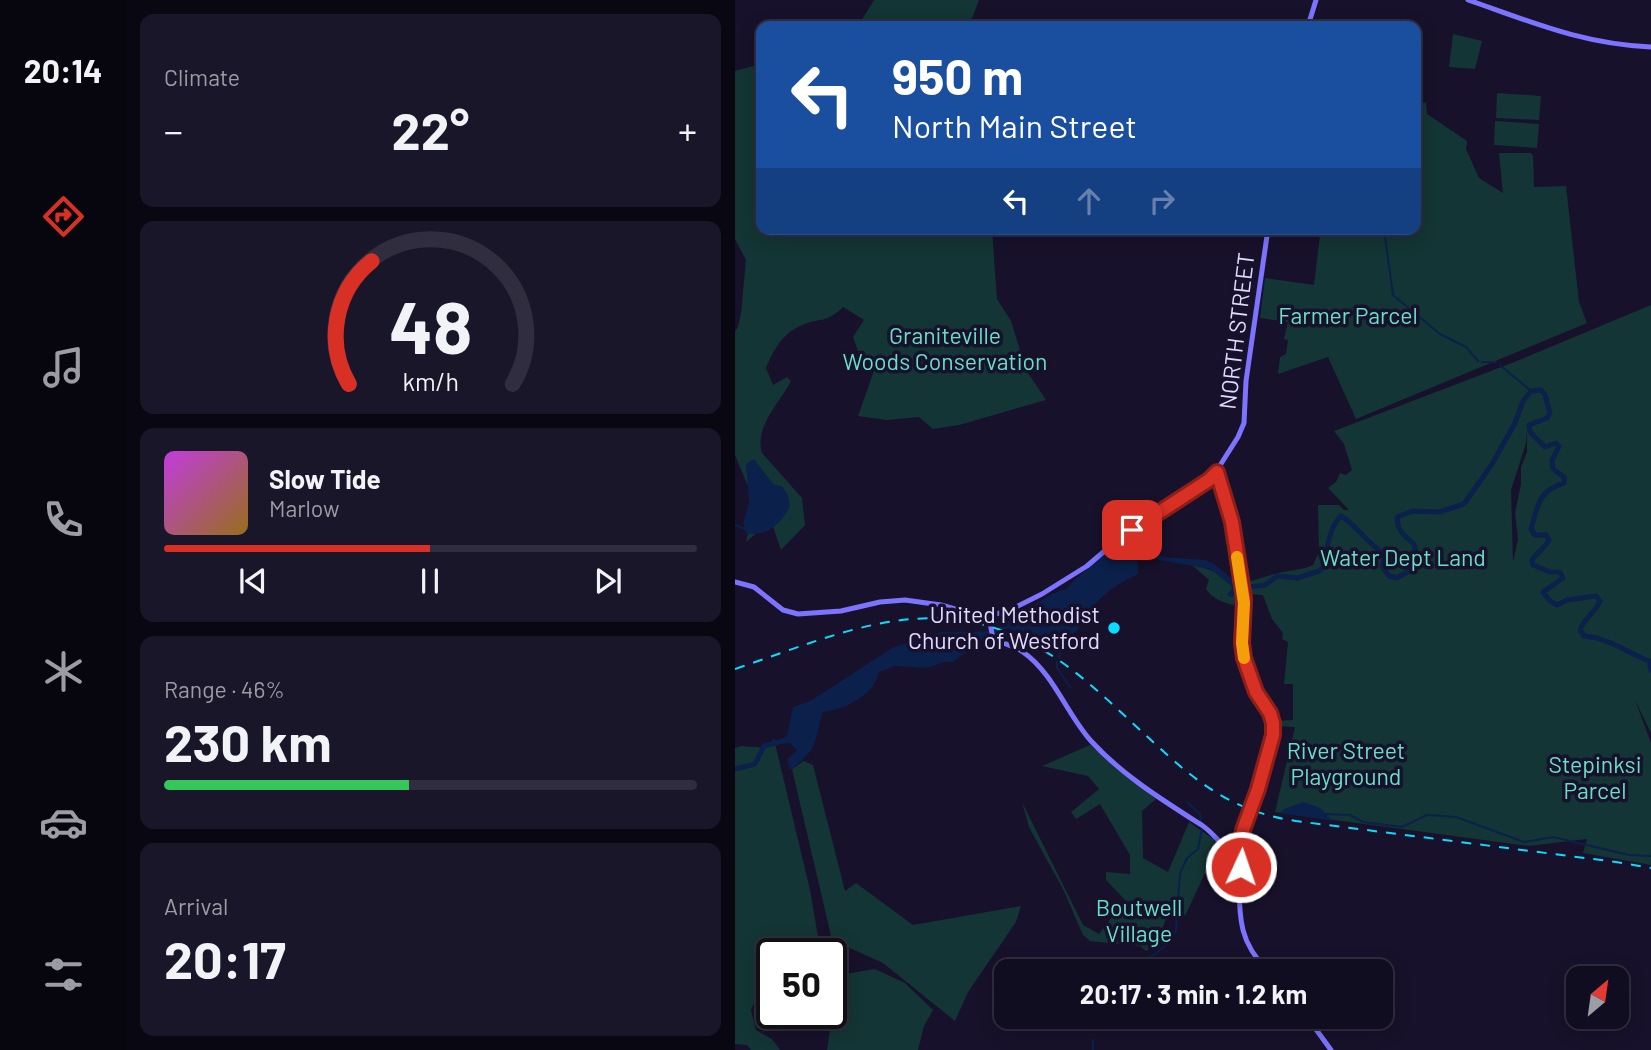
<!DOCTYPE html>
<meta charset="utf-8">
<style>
:root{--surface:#110d20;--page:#1a1629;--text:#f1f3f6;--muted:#9c9ca5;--line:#302d3e;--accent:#d93025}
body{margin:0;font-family:Barlow,sans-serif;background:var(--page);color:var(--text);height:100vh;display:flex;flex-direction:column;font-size:26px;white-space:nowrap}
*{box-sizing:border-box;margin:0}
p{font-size:23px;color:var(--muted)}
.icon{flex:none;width:38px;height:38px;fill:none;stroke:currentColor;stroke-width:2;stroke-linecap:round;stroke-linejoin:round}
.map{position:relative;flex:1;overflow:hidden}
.drawer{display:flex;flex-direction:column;gap:14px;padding:14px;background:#090712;width:609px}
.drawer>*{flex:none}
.hud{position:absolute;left:21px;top:21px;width:665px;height:214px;border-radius:14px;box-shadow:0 4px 18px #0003,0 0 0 2px var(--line);background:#1a4fa0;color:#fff;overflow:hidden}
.needle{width:46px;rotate:29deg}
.buttons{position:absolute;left:831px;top:966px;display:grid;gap:14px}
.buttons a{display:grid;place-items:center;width:63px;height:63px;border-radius:14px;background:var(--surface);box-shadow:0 4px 18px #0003,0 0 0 2px var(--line);font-size:35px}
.speed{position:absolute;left:21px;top:938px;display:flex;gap:14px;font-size:35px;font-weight:700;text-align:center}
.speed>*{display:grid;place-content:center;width:91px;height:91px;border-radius:50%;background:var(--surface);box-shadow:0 4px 18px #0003,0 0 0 2px var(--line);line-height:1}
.speed .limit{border:4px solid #111;border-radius:10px;background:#fff;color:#111}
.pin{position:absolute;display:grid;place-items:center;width:60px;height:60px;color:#fff;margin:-30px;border-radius:14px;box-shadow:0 4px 10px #0006}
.me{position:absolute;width:77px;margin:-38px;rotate:3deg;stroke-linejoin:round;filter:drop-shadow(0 0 5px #0008)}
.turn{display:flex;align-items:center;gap:24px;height:147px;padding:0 21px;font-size:32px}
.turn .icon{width:91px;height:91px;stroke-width:2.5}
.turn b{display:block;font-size:49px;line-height:60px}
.lanes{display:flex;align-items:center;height:66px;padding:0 21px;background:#0003;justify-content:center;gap:35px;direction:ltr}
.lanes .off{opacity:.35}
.big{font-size:52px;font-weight:700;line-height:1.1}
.drawer .widget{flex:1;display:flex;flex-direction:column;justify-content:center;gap:10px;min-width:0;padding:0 24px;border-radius:14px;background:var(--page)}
.drawer .dial{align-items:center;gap:0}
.dial svg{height:182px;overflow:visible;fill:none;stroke:var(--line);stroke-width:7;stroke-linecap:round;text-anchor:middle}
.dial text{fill:var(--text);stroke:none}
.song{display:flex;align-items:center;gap:21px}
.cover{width:84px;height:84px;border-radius:10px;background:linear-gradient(135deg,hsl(290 70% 55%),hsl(40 70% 35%))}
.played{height:7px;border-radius:4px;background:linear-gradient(90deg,var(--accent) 50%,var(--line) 50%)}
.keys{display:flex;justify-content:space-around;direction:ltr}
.heat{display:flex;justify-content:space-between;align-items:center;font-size:38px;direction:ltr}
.charge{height:10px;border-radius:5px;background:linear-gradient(90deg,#34c759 46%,var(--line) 0)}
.trip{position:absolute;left:259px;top:959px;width:399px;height:70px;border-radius:14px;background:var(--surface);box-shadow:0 4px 18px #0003,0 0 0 2px var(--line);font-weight:700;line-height:70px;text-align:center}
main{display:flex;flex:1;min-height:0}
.tabs{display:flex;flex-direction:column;width:126px;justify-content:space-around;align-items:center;background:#07050d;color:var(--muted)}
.tabs .icon{width:49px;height:49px}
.tabs .selected{color:var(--accent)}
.tabs b{font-size:32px;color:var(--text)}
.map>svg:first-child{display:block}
.green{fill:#143535;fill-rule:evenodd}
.water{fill:#0b204a}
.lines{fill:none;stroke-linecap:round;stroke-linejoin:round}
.stream{stroke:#0b204a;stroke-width:2}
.river{stroke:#0b204a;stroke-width:5}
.secondary{stroke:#7c74fe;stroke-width:5}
.rail{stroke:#0addfd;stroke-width:2;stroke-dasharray:10 9;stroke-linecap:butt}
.secondary-bridge{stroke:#7c74fe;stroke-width:5}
.route-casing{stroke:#8d1f18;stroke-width:18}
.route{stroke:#d93025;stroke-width:12}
.slow{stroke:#f59e0b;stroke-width:12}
.poi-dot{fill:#0addfd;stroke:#17112b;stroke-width:2.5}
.labels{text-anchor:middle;stroke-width:7;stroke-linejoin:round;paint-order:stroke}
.park-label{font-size:23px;fill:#66e0c6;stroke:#17112b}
.street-label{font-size:23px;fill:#e1dcff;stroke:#17112b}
.poi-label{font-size:23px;fill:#e1dcff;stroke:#17112b;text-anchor:end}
</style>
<main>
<nav class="tabs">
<b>20:14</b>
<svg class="icon selected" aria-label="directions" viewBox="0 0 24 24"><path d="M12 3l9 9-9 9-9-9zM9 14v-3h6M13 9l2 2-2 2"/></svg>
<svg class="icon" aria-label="music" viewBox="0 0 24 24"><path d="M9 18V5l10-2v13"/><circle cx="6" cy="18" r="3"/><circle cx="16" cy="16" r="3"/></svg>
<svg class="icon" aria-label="phone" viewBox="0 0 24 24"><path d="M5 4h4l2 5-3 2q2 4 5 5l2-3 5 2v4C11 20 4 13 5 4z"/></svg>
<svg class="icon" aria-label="climate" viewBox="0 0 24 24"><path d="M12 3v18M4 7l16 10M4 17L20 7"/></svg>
<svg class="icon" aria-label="car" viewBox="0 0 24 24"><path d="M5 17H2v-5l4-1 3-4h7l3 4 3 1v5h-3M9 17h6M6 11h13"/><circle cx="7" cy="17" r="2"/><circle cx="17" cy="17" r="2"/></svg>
<svg class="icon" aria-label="filters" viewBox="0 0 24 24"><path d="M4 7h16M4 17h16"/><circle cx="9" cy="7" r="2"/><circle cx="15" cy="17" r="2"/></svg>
</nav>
<section class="drawer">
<div class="widget"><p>Climate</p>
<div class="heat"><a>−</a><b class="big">22°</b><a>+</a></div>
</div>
<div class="widget dial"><svg viewBox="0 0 100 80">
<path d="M14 69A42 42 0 1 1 86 69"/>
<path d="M14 69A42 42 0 0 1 24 15" stroke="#d93025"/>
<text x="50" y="56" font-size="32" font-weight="700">48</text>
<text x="50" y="72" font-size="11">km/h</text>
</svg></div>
<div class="widget">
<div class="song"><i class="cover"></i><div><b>Slow Tide</b><p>Marlow</p></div></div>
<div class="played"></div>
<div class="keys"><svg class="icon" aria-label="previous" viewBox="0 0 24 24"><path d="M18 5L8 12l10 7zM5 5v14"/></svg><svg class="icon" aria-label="pause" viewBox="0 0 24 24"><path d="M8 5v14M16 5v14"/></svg><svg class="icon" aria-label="next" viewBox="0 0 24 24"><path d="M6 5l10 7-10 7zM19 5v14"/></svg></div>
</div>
<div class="widget"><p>Range · 46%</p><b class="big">230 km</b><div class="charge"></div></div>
<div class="widget"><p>Arrival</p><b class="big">20:17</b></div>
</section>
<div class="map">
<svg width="916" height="1050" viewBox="0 0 916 1050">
<rect width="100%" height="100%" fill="#17112b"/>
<path class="green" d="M139,0H244L234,26H123Z
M718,34L747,41L740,69L714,67Z
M26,64V229H257L262,299L276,321L291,370L311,400L224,425L198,429L184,417L152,420L123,416L141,365L123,351L118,337L129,320L108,307C91,324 86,317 67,325C47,334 39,349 31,368L38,385L52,377L56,381C44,404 19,427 27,453L67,498L70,525L46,550L36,521L11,542L20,503L0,455V332L3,327L6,313L11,260L0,239V71Z
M762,93L806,96L804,120L761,118Z
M691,102L692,114L732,141L731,149L744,178L768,193L764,153H796L798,156L799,187L831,186L844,302L852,323L621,419L593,357L543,374L545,357L551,354L553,340L549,339L553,322L525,318L530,278L579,285L585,235L556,229H681V110L686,104Z
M760,121L804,124L802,148L759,145Z
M916,305V733L900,700L916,743V865L848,853L852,839L793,846L540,812L560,727L541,726V721L558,720V684H549L553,642L547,639L548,633L537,619L528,595L512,594L509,582C523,580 531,576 543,573C556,570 567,570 578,565L584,552L583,505H604L609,510H614L593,488L601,482L605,473L611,475L617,470L609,444L599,431L782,361ZM792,431V452L786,467V484L780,513L783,539L778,562L776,490L791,443Z
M457,565C473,568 492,574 499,591H506L499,605C487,602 479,600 471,589L474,580Z
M39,739L75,890L86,954H51L42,944L41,954H37V1013H83L82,1017L63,1016L54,1026L43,1019L21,999L16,1010L21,1030L37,1039L45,1050H16L12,1045L0,1044V748L6,746L31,748Z
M355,745L421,799L407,811L408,858L433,872L454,822L484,843L451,914L449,916L435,911C427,924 425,944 411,951L405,946L355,941L348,935L329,891L294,827L287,802L348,925L364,934L390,900L371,880V872L395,874V855L365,804L341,819L336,812L364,789L353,776L307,766Z
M69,761L78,765L110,891L121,883L178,925L286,906L281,922L233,992L220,1021L148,963L97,940L57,769Z
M140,969L170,983L198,1010L189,1026L183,1050H92L103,975Z"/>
<path class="water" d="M19,459L39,485L47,486L53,495L55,506C47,523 32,538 11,533L8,523L14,503L11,464Z
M391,539L402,541L403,574C386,582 371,591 359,606C351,615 347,629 336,635C318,646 289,636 273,628L249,639L218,662H210L192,668L160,666L144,672C140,695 109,710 88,712C78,744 84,749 55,770L52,760L62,750L55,743L45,744L44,741L52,736L58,707L77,700L157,648L206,632L257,631L317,594L333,588L336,583L384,542Z
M407,545H413L420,553L428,557L470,560L479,564L495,577L506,591L501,590L498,597H495L492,595L498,587L475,569L424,560L407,548Z
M568,802L585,808L598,821L545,813L549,809Z"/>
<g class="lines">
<path class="stream" d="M649,229L658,295L705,334L731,347L743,361
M747,362H761
M765,365L796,391
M0,525L10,529
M315,639L325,652L324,658
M322,662V668L336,688
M452,802L465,814L466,822
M591,814L615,815L628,822L667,827L692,815L721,817L789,842L818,837L894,855L916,856
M372,970L399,960L416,957L434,943L441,931L445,873L452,858L463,849L467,829
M358,1030V1017
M358,1050V1040"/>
<path class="river" d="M506,588L530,585L542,576L562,578L584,571L590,566C591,550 594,528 606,516C623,526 632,544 650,554L647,566L654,576L662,578L677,569L681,554L679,544C669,536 662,530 662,517L678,511L704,512L729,504L757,464L780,423L788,401L796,391L806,390L810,395L815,413L812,418L794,425L795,432L810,447L821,443L824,446L817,461L818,469L829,477V483C803,491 803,505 796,529L800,535H811L814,540C810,548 802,552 797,560L798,565L815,572H825L828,578L808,592L815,601L822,605L832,600L861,596L865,601C861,612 849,618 845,630L849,636C874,638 891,652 914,661L916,670
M0,769L20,764L29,746L51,740"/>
<path class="secondary" d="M733,0C797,22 847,44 916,47
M573,26L581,0
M482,472L499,531L509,599L507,643L509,658L521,692L538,721V735L516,807
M0,582L19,587L48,610L63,614L106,611L145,602L170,600L206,605L248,617L273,611L307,594L352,566L386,537L477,478L503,437L509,423L511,381L533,229
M254,617L258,639C268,643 279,646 288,652C319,674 331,713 356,741C388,776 429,801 468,826C480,834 491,853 506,855
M512,817C503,839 502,906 508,930C512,946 521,959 533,971
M572,1017L596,1050"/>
<path class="rail" d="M0,669C113,631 207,583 319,657C354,680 385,712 416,740C461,782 498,812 561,821L881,862L916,868"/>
<path class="secondary-bridge" d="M512,817L516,807"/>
</g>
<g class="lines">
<defs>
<path id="route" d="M397,530L474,480L482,472L497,522L509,599L507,643L509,658L521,692L535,713L538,723V735L523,789L508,830L506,867"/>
</defs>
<use href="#route" class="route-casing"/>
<use href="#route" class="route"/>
<path class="slow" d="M502,557L509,603L507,643L509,658"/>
</g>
<circle class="poi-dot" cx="379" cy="628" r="7"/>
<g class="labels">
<g class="park-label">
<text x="613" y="324">Farmer Parcel</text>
<text x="210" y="344">Graniteville<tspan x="210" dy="26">Woods Conservation</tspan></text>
<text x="668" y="566">Water Dept Land</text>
<text x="611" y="759">River Street<tspan x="611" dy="26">Playground</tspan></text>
<text x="860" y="773">Stepinksi<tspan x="860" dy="26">Parcel</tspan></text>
<text x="404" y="916">Boutwell<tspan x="404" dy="26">Village</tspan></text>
</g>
<g class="street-label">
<text transform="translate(502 331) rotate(-83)" y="8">NORTH STREET</text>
</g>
<g class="poi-label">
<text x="365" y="623">United Methodist<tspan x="365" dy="26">Church of Westford</tspan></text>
</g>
</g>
</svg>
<div class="buttons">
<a><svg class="needle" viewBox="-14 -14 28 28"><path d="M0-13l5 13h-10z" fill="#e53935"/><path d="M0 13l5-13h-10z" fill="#9c9ca5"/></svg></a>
</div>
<div class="speed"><div class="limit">50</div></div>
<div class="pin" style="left:397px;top:530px;background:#d93025"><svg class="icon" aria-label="arrive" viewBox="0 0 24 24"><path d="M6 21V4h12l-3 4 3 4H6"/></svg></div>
<svg class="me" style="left:506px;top:867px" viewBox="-20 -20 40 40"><circle r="17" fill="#d93025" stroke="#fff" stroke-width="3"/><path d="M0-11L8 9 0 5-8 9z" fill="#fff"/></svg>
<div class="trip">20:17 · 3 min · 1.2 km</div>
<div class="hud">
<div class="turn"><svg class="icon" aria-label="left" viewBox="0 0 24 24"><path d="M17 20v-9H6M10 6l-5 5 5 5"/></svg><div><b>950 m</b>North Main Street</div></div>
<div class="lanes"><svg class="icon" aria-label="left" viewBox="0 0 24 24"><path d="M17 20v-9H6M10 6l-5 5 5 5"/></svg><svg class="icon off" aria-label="ahead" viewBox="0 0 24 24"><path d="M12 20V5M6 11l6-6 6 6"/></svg><svg class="icon off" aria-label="right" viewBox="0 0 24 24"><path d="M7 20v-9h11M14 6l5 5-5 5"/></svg></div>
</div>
</div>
</main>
